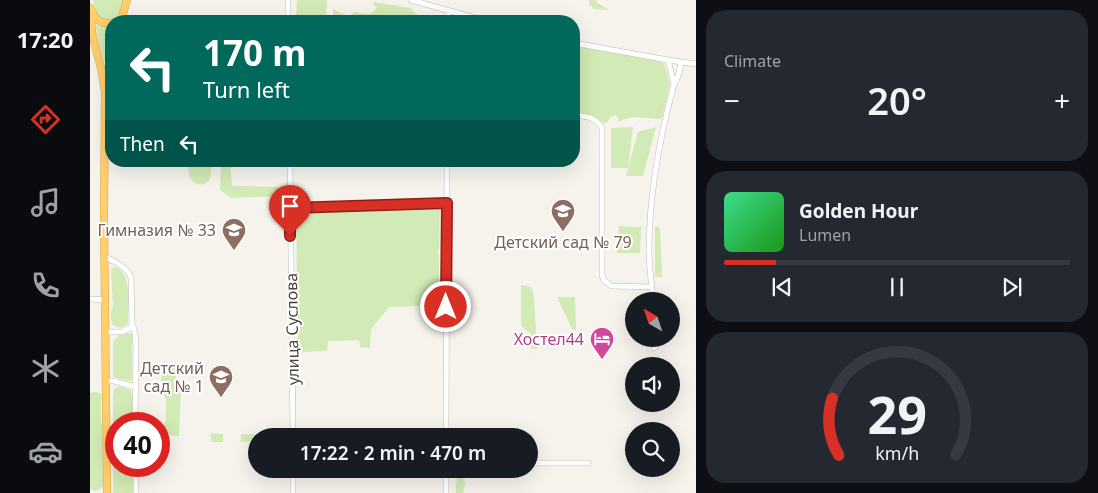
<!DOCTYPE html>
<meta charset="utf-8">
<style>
:root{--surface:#171b24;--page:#242831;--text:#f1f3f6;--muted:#9ea1a6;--line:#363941;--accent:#d93025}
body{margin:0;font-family:"Noto Sans",sans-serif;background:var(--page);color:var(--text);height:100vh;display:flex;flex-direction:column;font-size:19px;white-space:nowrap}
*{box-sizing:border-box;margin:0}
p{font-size:16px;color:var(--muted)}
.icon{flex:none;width:28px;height:28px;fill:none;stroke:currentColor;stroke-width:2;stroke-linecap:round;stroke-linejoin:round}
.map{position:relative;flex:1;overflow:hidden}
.drawer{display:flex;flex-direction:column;gap:10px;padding:10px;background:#0d0f14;width:402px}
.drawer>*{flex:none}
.guide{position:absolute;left:15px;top:15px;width:475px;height:152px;border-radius:20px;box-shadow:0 5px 20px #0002;background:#00695c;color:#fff;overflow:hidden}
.needle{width:32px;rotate:321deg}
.controls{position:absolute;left:535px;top:292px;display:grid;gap:10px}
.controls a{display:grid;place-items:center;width:55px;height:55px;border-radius:50%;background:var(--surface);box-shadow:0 5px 20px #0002;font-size:25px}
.speed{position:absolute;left:15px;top:412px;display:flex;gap:10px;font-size:25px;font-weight:700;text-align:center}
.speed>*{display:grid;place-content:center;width:65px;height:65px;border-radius:50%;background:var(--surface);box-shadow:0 5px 20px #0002;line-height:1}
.speed .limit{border:8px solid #d22;background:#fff;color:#111}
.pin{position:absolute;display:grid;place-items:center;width:42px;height:42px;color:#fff;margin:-51px -21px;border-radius:50% 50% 50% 0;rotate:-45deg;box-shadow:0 0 5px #0007}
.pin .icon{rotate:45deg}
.me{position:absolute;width:55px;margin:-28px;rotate:0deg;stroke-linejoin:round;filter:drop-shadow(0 0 4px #0008)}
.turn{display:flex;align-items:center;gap:18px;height:105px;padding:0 15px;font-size:22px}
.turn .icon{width:65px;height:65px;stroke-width:2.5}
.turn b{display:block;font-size:35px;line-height:42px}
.then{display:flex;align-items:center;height:48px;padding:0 15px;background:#0003;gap:10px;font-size:19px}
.big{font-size:38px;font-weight:600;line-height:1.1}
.drawer .widget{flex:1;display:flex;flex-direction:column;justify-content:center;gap:8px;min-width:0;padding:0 18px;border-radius:20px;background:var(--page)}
.drawer .dial{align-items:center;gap:0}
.dial svg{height:130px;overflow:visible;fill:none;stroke:var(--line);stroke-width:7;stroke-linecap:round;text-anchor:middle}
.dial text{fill:var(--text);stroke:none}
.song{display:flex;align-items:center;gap:15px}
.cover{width:60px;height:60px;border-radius:8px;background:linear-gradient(135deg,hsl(150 70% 55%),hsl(120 70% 35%))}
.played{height:5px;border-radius:2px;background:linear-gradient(90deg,var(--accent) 15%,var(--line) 15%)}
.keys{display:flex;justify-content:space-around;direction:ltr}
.heat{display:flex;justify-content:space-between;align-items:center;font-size:28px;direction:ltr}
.trip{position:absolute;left:158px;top:428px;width:290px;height:50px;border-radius:25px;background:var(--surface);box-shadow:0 5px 20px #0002;font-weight:600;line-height:50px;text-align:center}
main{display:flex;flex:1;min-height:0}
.menu{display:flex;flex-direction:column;width:90px;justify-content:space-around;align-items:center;background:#090b0e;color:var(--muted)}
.menu .icon{width:35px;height:35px}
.menu .selected{color:var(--accent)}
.menu b{font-size:22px;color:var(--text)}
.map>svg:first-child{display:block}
.green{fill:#d2eab5}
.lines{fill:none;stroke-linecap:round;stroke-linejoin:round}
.minor-casing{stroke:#c2bbae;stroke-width:6}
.highway-casing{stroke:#e0a43c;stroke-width:8}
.minor{stroke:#fff;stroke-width:5}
.highway{stroke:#ffcf6e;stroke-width:7}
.route-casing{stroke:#8d1f18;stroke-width:12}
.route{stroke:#d93025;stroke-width:9}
.labels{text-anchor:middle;stroke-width:4;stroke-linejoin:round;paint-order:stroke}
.education-label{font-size:16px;fill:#785e54;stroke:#fff;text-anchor:end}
.street-label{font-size:16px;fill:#4b4439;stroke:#fff}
.hotel-label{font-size:16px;fill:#b23c85;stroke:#fff;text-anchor:end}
</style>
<main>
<nav class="menu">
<b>17:20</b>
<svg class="icon selected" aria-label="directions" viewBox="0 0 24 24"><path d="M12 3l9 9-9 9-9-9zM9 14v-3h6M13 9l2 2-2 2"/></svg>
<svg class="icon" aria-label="music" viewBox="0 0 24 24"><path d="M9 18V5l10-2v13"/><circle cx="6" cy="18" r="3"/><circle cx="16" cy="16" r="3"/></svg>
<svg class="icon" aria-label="phone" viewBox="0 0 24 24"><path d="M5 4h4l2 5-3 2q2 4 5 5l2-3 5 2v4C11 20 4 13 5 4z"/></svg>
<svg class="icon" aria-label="climate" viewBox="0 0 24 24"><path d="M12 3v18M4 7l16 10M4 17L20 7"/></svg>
<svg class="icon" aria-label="car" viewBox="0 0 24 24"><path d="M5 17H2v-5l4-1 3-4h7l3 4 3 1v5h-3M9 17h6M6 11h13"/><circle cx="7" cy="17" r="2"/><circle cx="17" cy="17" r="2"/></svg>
</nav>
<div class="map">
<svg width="606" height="493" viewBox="0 0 606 493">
<rect width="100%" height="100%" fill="#f6f3ec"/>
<path class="green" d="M3,0H34C33,5 31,11 29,15C24,22 13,22 8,15C5,11 4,5 3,0Z
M207,0H237L236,21H206Z
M499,0H506L507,3L518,9L517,10L504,9L499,5Z
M284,2L320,8L329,16L328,20L323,21H243V9L259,17L264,12C274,13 280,17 287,8L283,4Z
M5,25L14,28L21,27V46L17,62L14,61Z
M490,47L556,58L574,63L580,84L572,118L568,119L543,117L529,121L527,116L525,115L520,118L517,123H514L503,116L484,113V73Z
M543,127L538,168H521V128Z
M566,127L553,176H536L548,132Z
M99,161H121V176L119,181C115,184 112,185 107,184C97,180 99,169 99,161Z
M131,161H140L142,186L188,187L189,196L141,198L130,190Z
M350,205L349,250L348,251V253L349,254V305L299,307L281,329L280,348L270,347V344L268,340L238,341L237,351L211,352L208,349L206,210Z
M529,226L551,227L550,253H527Z
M565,226L570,228L572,277H565Z
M23,267C43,268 38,308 38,322L37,325L31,328L24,326C20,322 20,311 23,306L21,271Z
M431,285L441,287L444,296L447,349H441L440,333L431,326Z
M467,297H485L486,330L482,329Z
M33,333H41L42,334V379L41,381H39L23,377V342L28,336Z
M76,368H86V381L91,387L89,436L75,435L73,431V425L76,421V399L73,393L72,384L71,382L72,369Z
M27,387H32L40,390L43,399V424H26V466H44V493H23V397L24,389Z
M4,392L10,393L12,396L11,401V423L12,426L13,486L9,490L4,491L0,489V393Z
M121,433L133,434V442H121Z
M151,434H164L163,442H151Z
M368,469H375L374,475L375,485L373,493H366C365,484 368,478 368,469Z"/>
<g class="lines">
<defs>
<path id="minor" d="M321,0L396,21
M198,21V0
M359,21V11
M484,43L578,60L606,64
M578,60L584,84
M484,115C496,117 505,116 512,128V276L514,280L521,286L562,287
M200,161L203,436
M200,208L357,203
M15,257C25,262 38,267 41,278L42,323L45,333L46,347L45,424
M0,299L15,300
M563,301C562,285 559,268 559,251C559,197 570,136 584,84C589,77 590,70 591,62
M16,332H32L41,327L42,323
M564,348L566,346L565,339
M17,381H24L45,387
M356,436L357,161
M439,463H498
M46,466V493
M203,469V493
M356,493V469"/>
<path id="highway" d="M0,8L2,33L12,72L15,92L14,218L17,493
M1,10C6,19 10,25 21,23
M31,21L37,0
M16,87L21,58"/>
</defs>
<use href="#minor" class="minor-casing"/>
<use href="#highway" class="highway-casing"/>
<use href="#minor" class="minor"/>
<use href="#highway" class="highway"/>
</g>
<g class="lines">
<defs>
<path id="route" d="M200,236V208L357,203L356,307"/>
</defs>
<use href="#route" class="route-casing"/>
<use href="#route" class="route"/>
</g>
<defs>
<symbol id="school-pin" viewBox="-11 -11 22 30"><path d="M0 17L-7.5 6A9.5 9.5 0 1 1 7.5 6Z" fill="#8d6e63" stroke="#fff"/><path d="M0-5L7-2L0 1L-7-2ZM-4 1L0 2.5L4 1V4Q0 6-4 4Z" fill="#fff"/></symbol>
<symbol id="hotel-pin" viewBox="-11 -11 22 30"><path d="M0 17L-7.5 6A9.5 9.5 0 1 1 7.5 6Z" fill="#d1479c" stroke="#fff"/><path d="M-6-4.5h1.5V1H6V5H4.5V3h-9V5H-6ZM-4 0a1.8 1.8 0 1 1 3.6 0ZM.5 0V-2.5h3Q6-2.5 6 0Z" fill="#fff"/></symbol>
</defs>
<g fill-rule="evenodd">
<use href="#school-pin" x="459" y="197" width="28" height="38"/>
<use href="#school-pin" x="130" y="216" width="28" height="38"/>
<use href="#hotel-pin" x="498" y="325" width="28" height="38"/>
<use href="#school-pin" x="117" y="363" width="28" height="38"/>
</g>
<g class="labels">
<g class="education-label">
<text x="126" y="236">Гимназия № 33</text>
<text x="473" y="248" text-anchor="middle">Детский сад № 79</text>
<text x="114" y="374">Детский<tspan x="114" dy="18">сад № 1</tspan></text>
</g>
<g class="street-label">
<text transform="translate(202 329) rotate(-91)" y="6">улица Суслова</text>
</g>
<g class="hotel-label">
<text x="494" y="345">Хостел44</text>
</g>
</g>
</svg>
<div class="controls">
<a><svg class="needle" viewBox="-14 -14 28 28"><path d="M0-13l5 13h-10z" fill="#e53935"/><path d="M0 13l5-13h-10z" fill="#9ea1a6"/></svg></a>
<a><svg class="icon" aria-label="sound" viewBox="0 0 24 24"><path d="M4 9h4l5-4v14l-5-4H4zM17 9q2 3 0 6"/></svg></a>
<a><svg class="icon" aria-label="search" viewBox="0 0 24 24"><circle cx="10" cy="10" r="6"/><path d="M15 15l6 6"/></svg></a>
</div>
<div class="speed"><div class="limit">40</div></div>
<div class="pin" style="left:200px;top:236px;background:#d93025"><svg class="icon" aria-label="arrive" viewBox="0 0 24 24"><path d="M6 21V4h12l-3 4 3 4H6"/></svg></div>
<svg class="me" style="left:356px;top:307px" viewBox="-20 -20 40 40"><circle r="17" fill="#d93025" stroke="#fff" stroke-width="3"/><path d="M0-11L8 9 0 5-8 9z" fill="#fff"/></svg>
<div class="trip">17:22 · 2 min · 470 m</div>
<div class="guide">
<div class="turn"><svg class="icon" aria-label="left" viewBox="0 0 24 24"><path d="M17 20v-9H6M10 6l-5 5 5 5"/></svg><div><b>170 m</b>Turn left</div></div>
<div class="then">Then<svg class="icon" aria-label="left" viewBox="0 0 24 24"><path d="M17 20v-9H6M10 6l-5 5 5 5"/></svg></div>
</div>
</div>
<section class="drawer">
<div class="widget"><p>Climate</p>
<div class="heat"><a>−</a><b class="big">20°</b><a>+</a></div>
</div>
<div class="widget">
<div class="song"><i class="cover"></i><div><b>Golden Hour</b><p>Lumen</p></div></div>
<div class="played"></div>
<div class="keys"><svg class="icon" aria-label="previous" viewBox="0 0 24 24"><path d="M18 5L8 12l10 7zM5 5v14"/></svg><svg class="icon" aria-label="pause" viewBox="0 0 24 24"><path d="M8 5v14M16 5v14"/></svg><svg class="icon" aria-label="next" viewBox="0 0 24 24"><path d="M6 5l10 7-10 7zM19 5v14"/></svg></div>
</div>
<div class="widget dial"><svg viewBox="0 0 100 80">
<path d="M14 69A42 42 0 1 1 86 69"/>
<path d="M14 69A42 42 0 0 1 10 34" stroke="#d93025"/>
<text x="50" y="56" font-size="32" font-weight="700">29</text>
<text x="50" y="72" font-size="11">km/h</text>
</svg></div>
</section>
</main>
